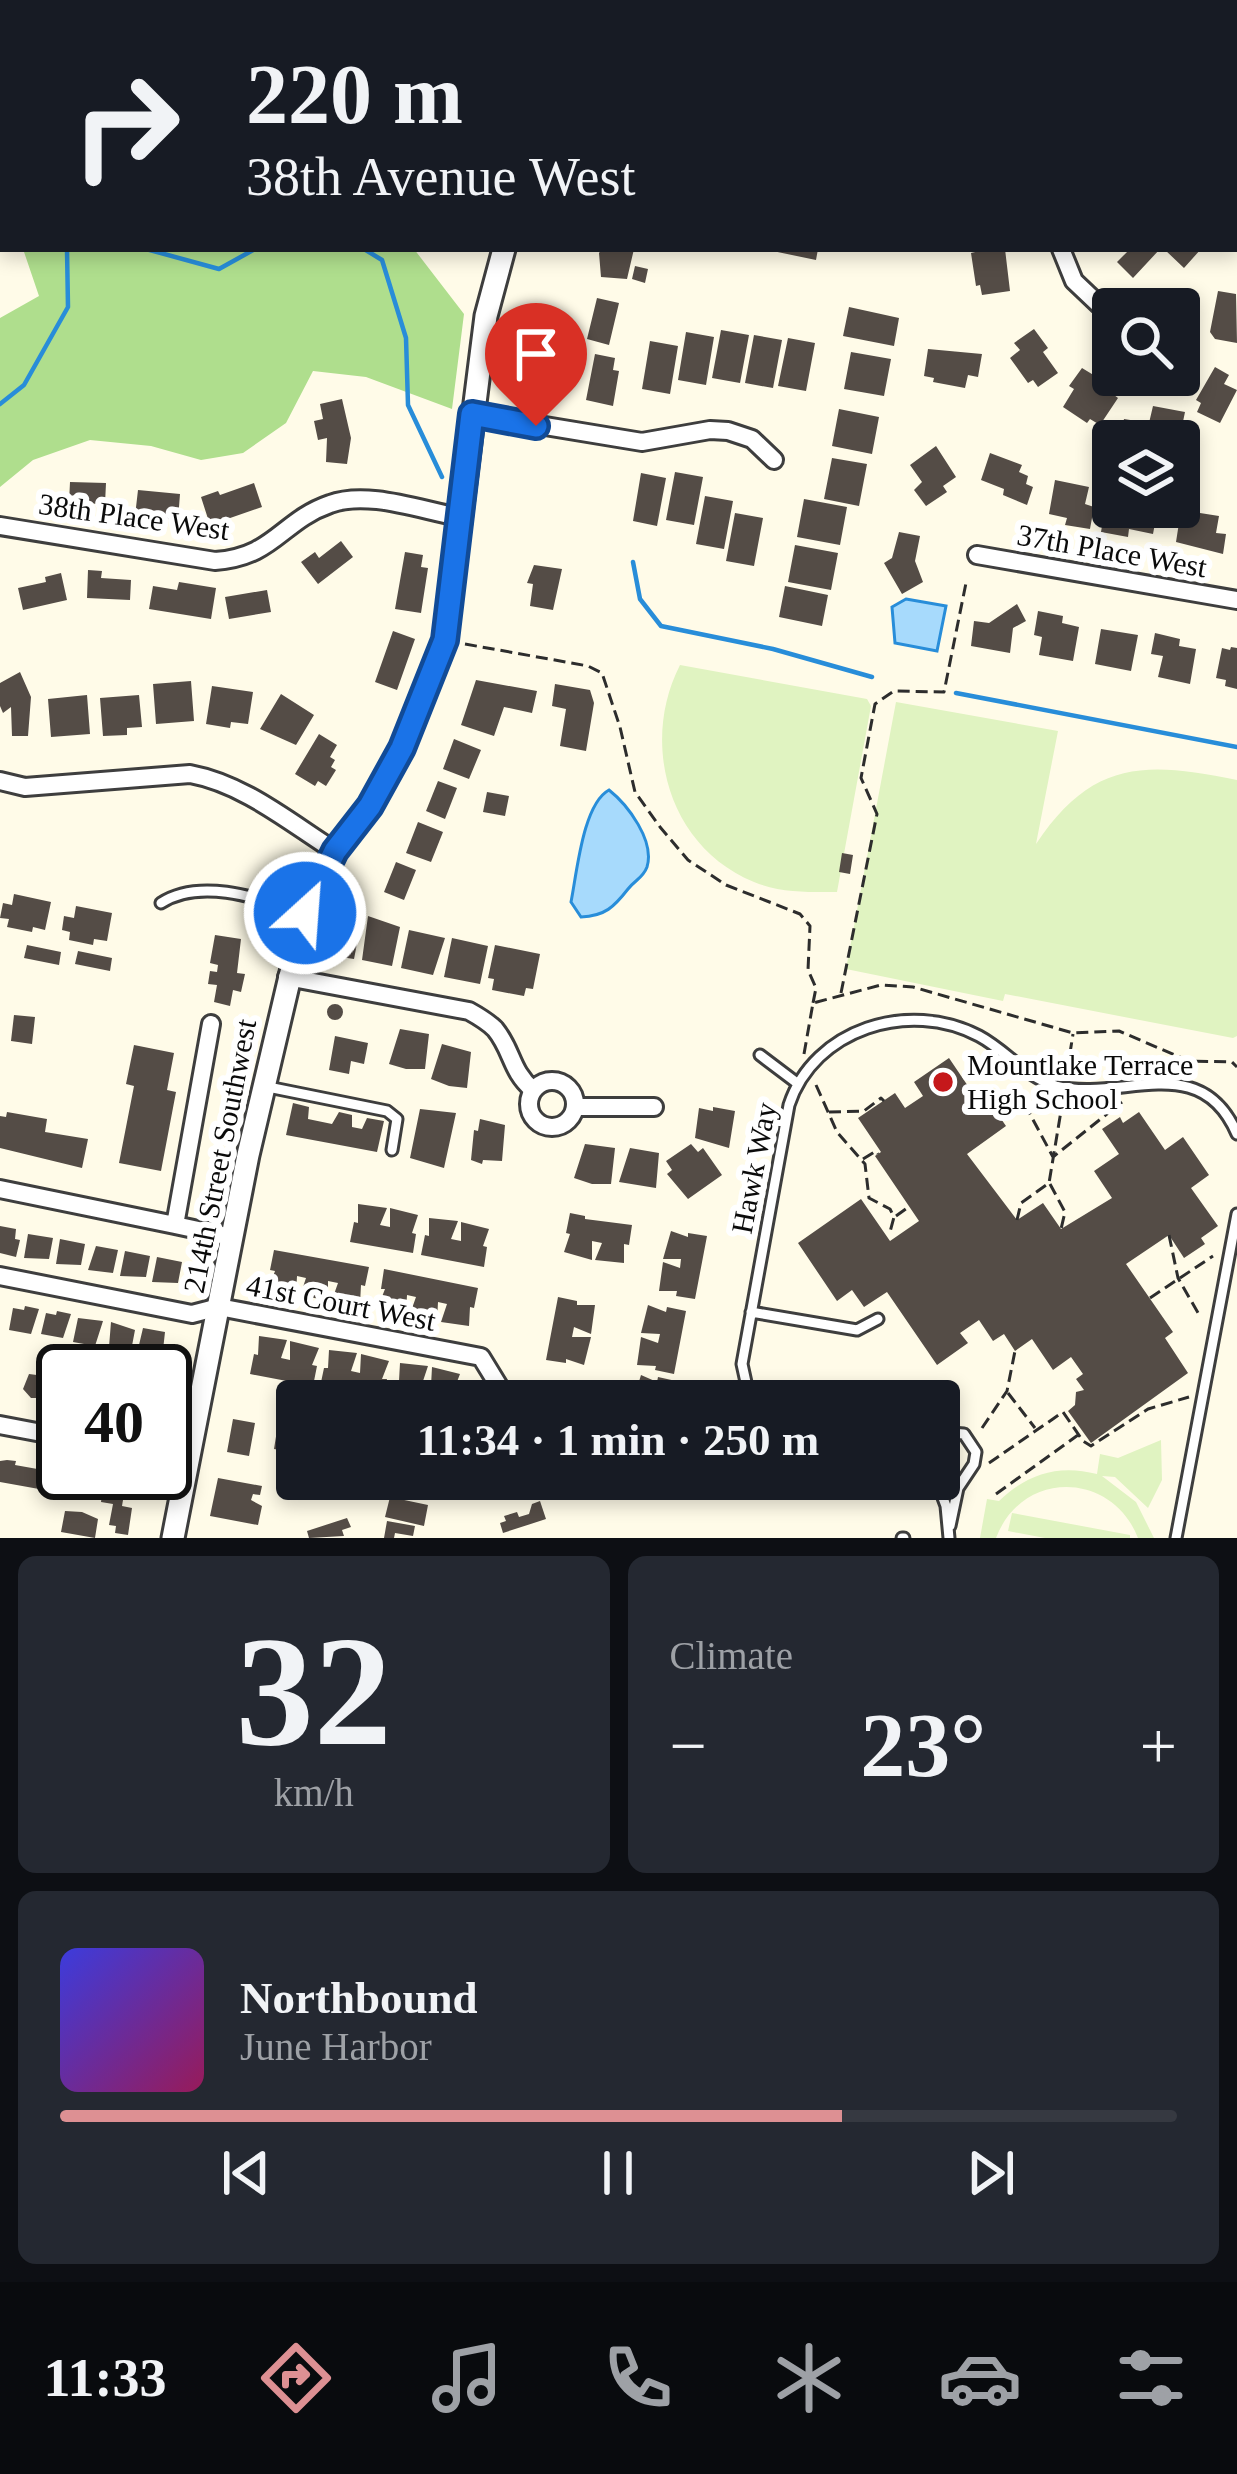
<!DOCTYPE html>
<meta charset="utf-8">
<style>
:root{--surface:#171b24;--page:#242831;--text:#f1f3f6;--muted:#9ea1a6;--line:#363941;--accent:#dd9093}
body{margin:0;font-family:Georgia,serif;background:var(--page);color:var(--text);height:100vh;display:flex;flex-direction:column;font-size:45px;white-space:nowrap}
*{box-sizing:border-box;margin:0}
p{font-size:39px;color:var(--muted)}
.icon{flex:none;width:66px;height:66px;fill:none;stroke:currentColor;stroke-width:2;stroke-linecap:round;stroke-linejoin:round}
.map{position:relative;height:1538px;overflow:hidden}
.drawer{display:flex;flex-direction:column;gap:18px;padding:18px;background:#0d0f14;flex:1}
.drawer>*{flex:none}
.hud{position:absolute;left:0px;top:0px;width:1239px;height:252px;box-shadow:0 6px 18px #0003;background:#171b24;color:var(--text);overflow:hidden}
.fabs{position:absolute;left:1092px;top:288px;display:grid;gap:24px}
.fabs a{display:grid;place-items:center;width:108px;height:108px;border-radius:12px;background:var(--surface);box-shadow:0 6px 18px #0003;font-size:60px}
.speed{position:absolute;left:36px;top:1344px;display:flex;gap:24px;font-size:60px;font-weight:700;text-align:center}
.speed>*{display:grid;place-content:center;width:156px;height:156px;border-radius:50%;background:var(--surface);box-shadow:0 6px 18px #0003;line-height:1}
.speed .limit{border:6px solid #111;border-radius:18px;background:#fff;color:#111}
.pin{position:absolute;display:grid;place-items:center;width:102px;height:102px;color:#fff;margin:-123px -51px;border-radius:50% 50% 50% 0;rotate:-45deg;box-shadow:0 0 12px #0007}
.pin .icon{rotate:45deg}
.me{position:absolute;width:132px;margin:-66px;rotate:26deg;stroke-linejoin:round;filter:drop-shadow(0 0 9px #0008)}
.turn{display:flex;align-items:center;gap:42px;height:252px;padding:0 48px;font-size:54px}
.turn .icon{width:156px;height:156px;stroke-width:2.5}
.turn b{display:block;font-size:84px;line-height:102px}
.big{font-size:90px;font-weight:700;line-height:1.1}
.drawer .tile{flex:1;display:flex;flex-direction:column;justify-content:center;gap:18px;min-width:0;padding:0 42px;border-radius:18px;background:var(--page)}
.drawer .dial{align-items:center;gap:0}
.dial b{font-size:156px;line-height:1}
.song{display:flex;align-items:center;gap:36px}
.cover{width:144px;height:144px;border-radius:18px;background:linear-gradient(135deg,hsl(240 70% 55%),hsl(330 70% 35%))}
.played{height:12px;border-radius:6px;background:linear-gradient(90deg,var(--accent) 70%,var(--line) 70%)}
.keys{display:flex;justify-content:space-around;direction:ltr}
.heat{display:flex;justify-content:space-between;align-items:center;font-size:66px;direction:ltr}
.drawer .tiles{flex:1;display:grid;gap:18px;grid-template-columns:1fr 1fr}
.tile:last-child{grid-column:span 2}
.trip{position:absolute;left:276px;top:1380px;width:684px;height:120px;border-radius:12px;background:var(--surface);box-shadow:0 6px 18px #0003;font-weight:700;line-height:120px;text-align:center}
.dock{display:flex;height:192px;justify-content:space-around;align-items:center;background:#090b0e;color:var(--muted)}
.dock .icon{width:84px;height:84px}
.dock .active{color:var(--accent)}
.dock b{font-size:54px;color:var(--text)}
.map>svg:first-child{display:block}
.forest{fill:#afde8d}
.pitch{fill:#e0f3c1}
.water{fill:#a7dafc;stroke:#288dd9;stroke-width:3}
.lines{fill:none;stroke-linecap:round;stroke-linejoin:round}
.stream{stroke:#288dd9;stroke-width:4.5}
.building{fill:#544c46}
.service-casing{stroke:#3e3e3e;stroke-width:15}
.minor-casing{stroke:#3e3e3e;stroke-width:22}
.tertiary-casing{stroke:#3e3e3e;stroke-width:27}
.path{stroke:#2d2d2d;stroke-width:3;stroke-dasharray:12 6;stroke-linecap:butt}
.service{stroke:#fff;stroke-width:9}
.minor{stroke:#fff;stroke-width:16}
.tertiary{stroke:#fff;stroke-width:21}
.route-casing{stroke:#114b97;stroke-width:30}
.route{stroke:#1a73e8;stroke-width:21}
.poi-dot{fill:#c5181b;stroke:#fff;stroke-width:4.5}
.labels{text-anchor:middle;stroke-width:12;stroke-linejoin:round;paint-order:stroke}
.street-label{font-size:30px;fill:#0b0b0b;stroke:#fff}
.poi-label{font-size:30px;fill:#0b0b0b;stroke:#fff;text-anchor:start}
</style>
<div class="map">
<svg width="1237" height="1538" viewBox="0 0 1237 1538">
<rect width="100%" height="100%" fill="#fffbe8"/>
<path class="forest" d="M22,0H376L21,3Z
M23,249H414L464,314L452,409L366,377L313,371L286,423L243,453L201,460L151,446L90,440L33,460L0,487V318L39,296Z"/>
<path class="pitch" d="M680,665L867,699L871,706L837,892C809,892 781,893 754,882C668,847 640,743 680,665Z
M896,702L1058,731L1036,844C1092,760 1145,761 1237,780V1036L1233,1038L1005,994L1003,1001L846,969Z
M1161,1440L1162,1480L1148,1508L1115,1477L1102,1476L1136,1502L1154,1538H1138C1112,1471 1022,1469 996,1538H980L987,1499L999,1501C1027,1474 1058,1464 1097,1474L1100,1454L1118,1458Z
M1012,1513L1130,1535V1538H1045L1008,1531Z"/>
<path class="water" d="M906,599L946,606L937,651L895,643L892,607Z
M609,790C628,805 655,841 647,867C643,878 635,880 628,889C614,907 605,916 581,917L571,902C577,872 583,804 609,790Z"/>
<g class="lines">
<path class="stream" d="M0,125H3
M146,249L219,269L255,249
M364,249L382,260L406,338L408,405L442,477
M0,404L24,385L68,307L67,249
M633,562L640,599L661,626L773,649L872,677
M956,693L1237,747"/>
</g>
<path class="building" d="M602,249H634L627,279L601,277L599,253Z
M763,249H818L816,260Z
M988,249H1005L1010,291L982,295L980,285L976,286L971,253Z
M1130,249H1160L1133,278L1117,262Z
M1164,249H1201L1184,268Z
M635,266L648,269L645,283L632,279Z
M1218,291L1236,294L1237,343L1215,339L1210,332Z
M597,298L619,303L609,345L587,339Z
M849,307L899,318L894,346L843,336Z
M1034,329L1048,348L1043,352L1058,373L1038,387L1033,380L1028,383L1010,358L1020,350L1014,343Z
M721,330L749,335L740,383L712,378Z
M686,332L714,337L706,385L678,380Z
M754,335L782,340L773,388L745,383Z
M788,338L815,343L806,391L778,386Z
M650,341L678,346L670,394L642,389Z
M928,349L982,354L978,377L968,375L965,388L933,382L934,378L924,376Z
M851,352L891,359L884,396L844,389Z
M595,354L615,358L613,370L619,371L613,406L586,400Z
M1215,367L1229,375L1224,384L1237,390L1220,423L1197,412L1201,403L1196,400Z
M1082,368L1105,382L1102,386L1118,398L1100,425L1090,419L1087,423L1063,407L1074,389L1069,386Z
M342,399L351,438L347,464L326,462L327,438L318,440L314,421L323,419L320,404Z
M1153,406L1185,412L1179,441L1120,439L1124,419L1149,423Z
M839,409L879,417L872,454L832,446Z
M936,446L956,477L943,486L947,492L926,506L914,490L922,482L910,465Z
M990,453L1022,465L1019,472L1028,476L1026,484L1033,487L1027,505L1003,495L1004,489L981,480Z
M832,458L867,464L859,506L824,499Z
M675,472L703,477L694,525L666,520Z
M641,473L666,478L657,526L633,521Z
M1055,480L1089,487L1085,504L1094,507L1090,529L1065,525L1067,518L1049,514Z
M70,482L106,483L105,504L69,503Z
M254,483L262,507L210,525L201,497L218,491L220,495Z
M138,490L180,494L178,520L135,516Z
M705,496L733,501L724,549L696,544Z
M804,499L847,507L840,545L797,537Z
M1114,507H1158L1153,534L1129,529L1128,537L1101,532L1104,514L1112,516Z
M1181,510L1219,516L1216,533L1226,534L1223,554L1176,542Z
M735,513L763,518L754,566L726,561Z
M899,532L920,536L915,561L923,582L902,594L884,563L892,558Z
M341,541L353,557L318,584L301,562L315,552L319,558Z
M795,545L838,553L831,590L788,582Z
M405,552L423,555L421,567L428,568L421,613L395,609Z
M534,565L562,569L553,610L530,606L533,584L527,583Z
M88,570L102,571L101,578L131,580L130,600L87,598Z
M61,573L67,600L23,610L18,588L46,582L45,577Z
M179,582L216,588L211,619L149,609L153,586L177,590Z
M785,586L828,595L822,626L779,617Z
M267,590L271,612L229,619L225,597Z
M1017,604L1026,621L1013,628L1010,653L971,646L974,621L989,623Z
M1038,611L1063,616L1062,623L1079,627L1073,661L1039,655L1042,637L1034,635Z
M1101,629L1138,635L1131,671L1095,664Z
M393,631L415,639L397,690L375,682Z
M1155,633L1180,639L1179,646L1196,649L1190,684L1158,677L1163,656L1151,654Z
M1231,647L1237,648V689L1225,686L1226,680L1216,678L1222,648L1230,650Z
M20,672L31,697L28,736H12L11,707L3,713L0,706V683Z
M476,680L537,691L532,713L504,707L494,736L461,725Z
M191,681L194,721L156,724L153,684Z
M555,684L590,690L594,703L586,751L560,746L566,709L552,706Z
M212,686L253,692L248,724L231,722L230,728L206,724Z
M281,694L314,715L296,745L260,729Z
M87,695L90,734L51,737L48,699Z
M139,695L142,727L127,728V735L103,736L100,698Z
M319,734L337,745L330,757L335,760L331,767L336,770L326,786L318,781L315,786L295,774Z
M454,739L481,750L469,779L443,769Z
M438,781L457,788L445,819L426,811Z
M487,792L509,796L505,816L483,812Z
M418,822L443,832L431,862L406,853Z
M842,853L853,855L850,874L839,872Z
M396,862L416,870L404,900L384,892Z
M14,894L51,902L45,930L33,927L32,932L7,927L9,919L0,918L3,903L12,905Z
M76,906L112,913L107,941L94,939L93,945L69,940L70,932L62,930L64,916L74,918Z
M343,909L363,913L354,959L334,956Z
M368,916L400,927L392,966L362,960Z
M409,930L445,938L433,975L401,968Z
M215,935L241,939L237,973L245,974L241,992L233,990L230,1006L214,1002L217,985L208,984L210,971L217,972L218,965L210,963Z
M452,938L488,946L480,984L444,977Z
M27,945L61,952L59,965L24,958Z
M495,945L540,954L533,989L526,988L524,996L492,990L494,979L488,978Z
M78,951L112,958L110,971L75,964Z
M327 1012a8 8 0 1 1 16 0a8 8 0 1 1-16 0Z
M14,1015L35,1017L32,1044L11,1041Z
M400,1029L429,1034L425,1069H406L389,1064Z
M335,1036L368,1043L364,1064L351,1061L349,1074L329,1070Z
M442,1044L471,1052L467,1088L449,1086L431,1079Z
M134,1045L174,1053L167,1090L176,1092L161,1171L119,1163L134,1086L126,1084Z
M949,1058L972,1092L979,1087L1006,1126L967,1154L1017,1220L1043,1203L1061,1229L1112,1198L1094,1171L1119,1154L1102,1129L1120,1117L1123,1123L1139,1112L1165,1150L1183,1137L1209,1175L1191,1188L1218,1226L1201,1238L1205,1244L1184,1258L1169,1235L1126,1264L1173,1332L1165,1338L1188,1373L1091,1443L1068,1411L1075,1405L1076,1392L1084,1390L1076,1379L1083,1374L1071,1357L1053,1370L1032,1339L1015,1351L1004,1334L993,1341L979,1320L960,1333L968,1343L937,1365L887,1292L864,1307L852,1290L837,1301L798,1243L861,1199L890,1241L919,1221L875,1156L881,1152L858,1118L895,1093L905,1108L923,1096L914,1082Z
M293,1103L309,1107L308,1119L332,1124L339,1112L352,1115V1127L362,1129L367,1118L384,1121L377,1152L286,1135Z
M713,1107L735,1111L729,1148L695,1138L699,1108L713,1111Z
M420,1109L456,1113L444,1168L410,1158Z
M7,1112L47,1119L45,1132L88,1139L82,1168L0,1148V1116L6,1117Z
M480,1119L505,1125L502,1161L483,1160L482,1164L471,1160L474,1130L478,1131Z
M585,1144L615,1148L611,1184H592L574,1178Z
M691,1144L698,1152L703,1148L722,1175L688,1199L667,1174L672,1170L666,1161Z
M630,1148L659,1153L656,1188L619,1182Z
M358,1204L387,1208L380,1225L390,1227V1208L418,1215L412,1233L416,1234L413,1253L350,1242L354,1222L358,1223Z
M570,1213L585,1216V1219L632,1225L629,1245L624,1244V1263L595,1260L602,1243L592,1241V1260L564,1252L570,1234L566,1233Z
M429,1218L458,1221L451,1239L461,1241V1222L489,1229L483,1246L487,1247L484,1267L421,1255L425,1235L429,1236Z
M0,1226L16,1229L15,1239L20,1240L16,1257L0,1253Z
M671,1231L688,1237V1233L707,1236L695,1299L676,1296L677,1291H659L663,1262L680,1268L681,1259H663Z
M28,1234L53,1238L49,1259L24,1258Z
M60,1239L85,1244L81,1265L56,1264Z
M96,1246L118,1250L113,1273L88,1270Z
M274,1250L369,1267L365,1286L361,1285L360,1304L332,1300L338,1283L328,1281V1300L300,1296L306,1278L297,1276L296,1295L269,1288L275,1271L270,1270Z
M125,1251L150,1256L146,1277L120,1276Z
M157,1257L182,1262L178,1283L152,1282Z
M384,1269L478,1288L474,1308L470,1307L469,1326L441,1322L447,1304L438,1302L437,1321L410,1314L416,1297L407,1295L406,1314L378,1307L385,1289H381Z
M558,1297L577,1301V1305H595L591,1334L574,1327L572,1337H591L584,1365L566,1359V1363L546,1360Z
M648,1305L666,1312L667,1307L686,1311L674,1374L655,1370L656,1366L637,1365L641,1337L658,1343L660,1334L641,1333Z
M25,1306L39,1309L31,1334L9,1330L13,1308L24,1310Z
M57,1311L71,1314L63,1338L41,1334L46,1313L56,1315Z
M78,1318L103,1321L95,1346L73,1342Z
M111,1322L135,1330L131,1351L109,1347Z
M143,1328L165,1332L162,1359L143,1355L144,1345H139Z
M259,1336L287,1340L281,1358L290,1360V1341L319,1348L312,1365L317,1366L313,1386L250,1374L254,1354L258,1355Z
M329,1350L357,1353L351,1371L360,1373L361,1354L389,1361L382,1379H387L383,1399L320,1387L324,1368H328Z
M400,1363L428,1366L422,1384L431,1386L432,1367L460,1374L453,1392H458L456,1401L391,1400L395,1381H399Z
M29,1374L60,1378V1394L56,1398H31L23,1389Z
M641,1375L657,1382L658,1377L676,1381L670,1401H633Z
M233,1419L255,1423L249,1456L227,1452Z
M278,1424L297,1427V1453L274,1449Z
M7,1460L16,1461L15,1465L43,1470L39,1489L0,1482V1461Z
M57,1462L63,1464V1473H77L72,1491L51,1486Z
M218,1478L262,1486L260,1495L253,1494L251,1500L262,1506L258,1525L210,1516Z
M89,1479L125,1488L122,1506L132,1508L128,1535L115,1533L116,1526L109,1525L113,1504L101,1502L102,1495L87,1487Z
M323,1479L358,1480V1490H353V1496H343V1491H315V1481Z
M506,1479H538V1480L509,1490Z
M390,1497L428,1505L424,1526L385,1517Z
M540,1501L546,1519L503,1533L500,1523L506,1521L504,1516L517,1512L519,1517L529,1514L532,1504Z
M65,1511L82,1512L98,1519L95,1538L61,1532Z
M347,1518L351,1527L342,1530L344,1536L309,1538L307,1531Z
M387,1521L415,1526L413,1536L395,1533L394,1538H384Z"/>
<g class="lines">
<defs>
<path id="service" d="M161,903C201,877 261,899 305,913
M760,1055L797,1083
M268,1087L387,1111L397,1119L392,1150
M751,1312L857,1330L878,1319
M754,1401L749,1396L742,1364L789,1105C814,1029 909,999 979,1036C1007,1051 1025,1077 1056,1086C1121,1103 1200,1048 1237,1134
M939,1432L964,1434L976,1452L974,1464L958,1488L950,1526
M936,1479L946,1506L949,1538
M902,1538H904
M1176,1538L1237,1214"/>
<path id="minor" d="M855,0L871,3
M1186,3L1187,0
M1236,72H1237
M1061,249L1074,281L1113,318
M472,414L642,442L710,430L728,431L752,439L774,460
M0,526L215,561C274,557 281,521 330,504C367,490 420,510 459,517
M977,555L1237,600
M0,781L25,787L190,774C244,784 289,822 335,851
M287,977L469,1011C478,1016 488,1022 495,1029C513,1051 510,1070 533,1090
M529 1104a23 23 0 1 1 46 0a23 23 0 1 1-46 0Z
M575,1107H654
M0,1189L175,1225L211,1024
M175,1225L231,1237
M0,1276L192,1314L219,1307L481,1357L508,1401
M0,1425L63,1437
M165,1457L188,1461"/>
<path id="tertiary" d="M605,3L606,0
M173,1538L248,1155L305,913L335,851L370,806L402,748L445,640L486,316L504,249"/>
</defs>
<use href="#service" class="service-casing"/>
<use href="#minor" class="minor-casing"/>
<use href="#tertiary" class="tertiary-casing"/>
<path class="path" d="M465,644L588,666L602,673L620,727L635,792L660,827L688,860L726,885L800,914L810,926L808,970L816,988L813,1003
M841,993L877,814L861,778L875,704L894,691L944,692L966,583
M804,1054L813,1003L881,985L913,987L1073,1033L1119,1031L1189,1061L1232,1062L1237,1067
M1067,1072L1073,1034
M816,1085L837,1132L865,1164L869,1198L890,1209L894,1217L890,1232
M1016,1088L1053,1157L1122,1102
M829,1112L864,1111L881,1098L884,1101
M863,1159L876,1151L878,1154
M1050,1184L1065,1212L1061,1229
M896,1216L907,1208
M1017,1220L1021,1203L1049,1183L1063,1099
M1169,1235L1178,1278L1201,1318
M1150,1298L1213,1256
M1008,1393L1035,1428
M982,1428L1007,1391L1015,1351
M989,1463L1063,1412L1083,1441L1091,1446L1148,1409L1189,1397
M996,1494L1078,1435"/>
<use href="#service" class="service"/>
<use href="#minor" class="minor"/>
<use href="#tertiary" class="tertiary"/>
</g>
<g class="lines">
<defs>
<path id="route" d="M305,913L335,851L370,806L402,748L445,640L472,414L536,426"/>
</defs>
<use href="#route" class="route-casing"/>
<use href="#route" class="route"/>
</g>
<circle class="poi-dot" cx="943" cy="1082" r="12"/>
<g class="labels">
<g class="street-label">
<text transform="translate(134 517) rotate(8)" y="10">38th Place West</text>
<text transform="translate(1112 551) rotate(10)" y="10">37th Place West</text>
<text transform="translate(220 1156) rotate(-79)" y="10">214th Street Southwest</text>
<text transform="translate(754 1168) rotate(-79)" y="10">Hawk Way</text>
<text transform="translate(341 1303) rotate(11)" y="10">41st Court West</text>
</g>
<g class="poi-label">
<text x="967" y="1075">Mountlake Terrace<tspan x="967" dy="34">High School</tspan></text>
</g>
</g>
</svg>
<div class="fabs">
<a><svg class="icon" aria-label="search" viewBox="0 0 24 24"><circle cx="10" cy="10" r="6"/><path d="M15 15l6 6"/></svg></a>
<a><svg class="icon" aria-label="layers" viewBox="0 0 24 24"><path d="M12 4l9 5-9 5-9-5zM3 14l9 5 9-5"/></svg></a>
</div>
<div class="speed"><div class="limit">40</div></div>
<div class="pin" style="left:536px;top:426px;background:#d93025"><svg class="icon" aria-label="arrive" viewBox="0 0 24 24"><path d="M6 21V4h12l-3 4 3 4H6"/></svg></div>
<svg class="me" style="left:305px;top:913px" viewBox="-20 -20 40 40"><circle r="17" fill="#1a73e8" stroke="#fff" stroke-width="3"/><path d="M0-11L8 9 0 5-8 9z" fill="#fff"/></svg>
<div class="trip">11:34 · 1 min · 250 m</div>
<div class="hud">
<div class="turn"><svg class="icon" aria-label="right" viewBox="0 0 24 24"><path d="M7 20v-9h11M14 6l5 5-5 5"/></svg><div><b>220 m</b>38th Avenue West</div></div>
</div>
</div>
<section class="drawer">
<div class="tiles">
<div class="tile dial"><b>32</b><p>km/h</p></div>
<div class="tile"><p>Climate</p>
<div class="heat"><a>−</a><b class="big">23°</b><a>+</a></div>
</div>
<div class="tile">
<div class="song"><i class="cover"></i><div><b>Northbound</b><p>June Harbor</p></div></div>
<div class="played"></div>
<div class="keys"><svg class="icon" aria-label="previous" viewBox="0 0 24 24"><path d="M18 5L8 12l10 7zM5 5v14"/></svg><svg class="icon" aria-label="pause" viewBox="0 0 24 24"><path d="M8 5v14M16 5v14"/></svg><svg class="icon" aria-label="next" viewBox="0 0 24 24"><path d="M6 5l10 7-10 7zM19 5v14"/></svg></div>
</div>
</div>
</section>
<nav class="dock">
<b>11:33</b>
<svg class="icon active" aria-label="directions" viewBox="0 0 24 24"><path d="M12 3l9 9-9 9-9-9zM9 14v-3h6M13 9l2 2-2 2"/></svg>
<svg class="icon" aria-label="music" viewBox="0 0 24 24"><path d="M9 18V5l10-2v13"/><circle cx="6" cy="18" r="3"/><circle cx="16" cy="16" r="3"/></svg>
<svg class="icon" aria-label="phone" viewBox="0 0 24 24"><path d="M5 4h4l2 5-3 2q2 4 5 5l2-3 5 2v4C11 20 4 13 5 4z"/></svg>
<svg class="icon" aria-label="climate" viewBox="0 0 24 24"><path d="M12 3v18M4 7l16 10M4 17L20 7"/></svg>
<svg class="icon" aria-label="car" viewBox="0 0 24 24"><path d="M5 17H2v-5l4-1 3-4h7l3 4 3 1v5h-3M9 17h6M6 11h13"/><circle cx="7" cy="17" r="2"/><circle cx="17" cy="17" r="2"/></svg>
<svg class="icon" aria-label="filters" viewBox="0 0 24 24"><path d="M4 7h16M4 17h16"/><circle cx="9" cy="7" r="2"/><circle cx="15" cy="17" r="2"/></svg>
</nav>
